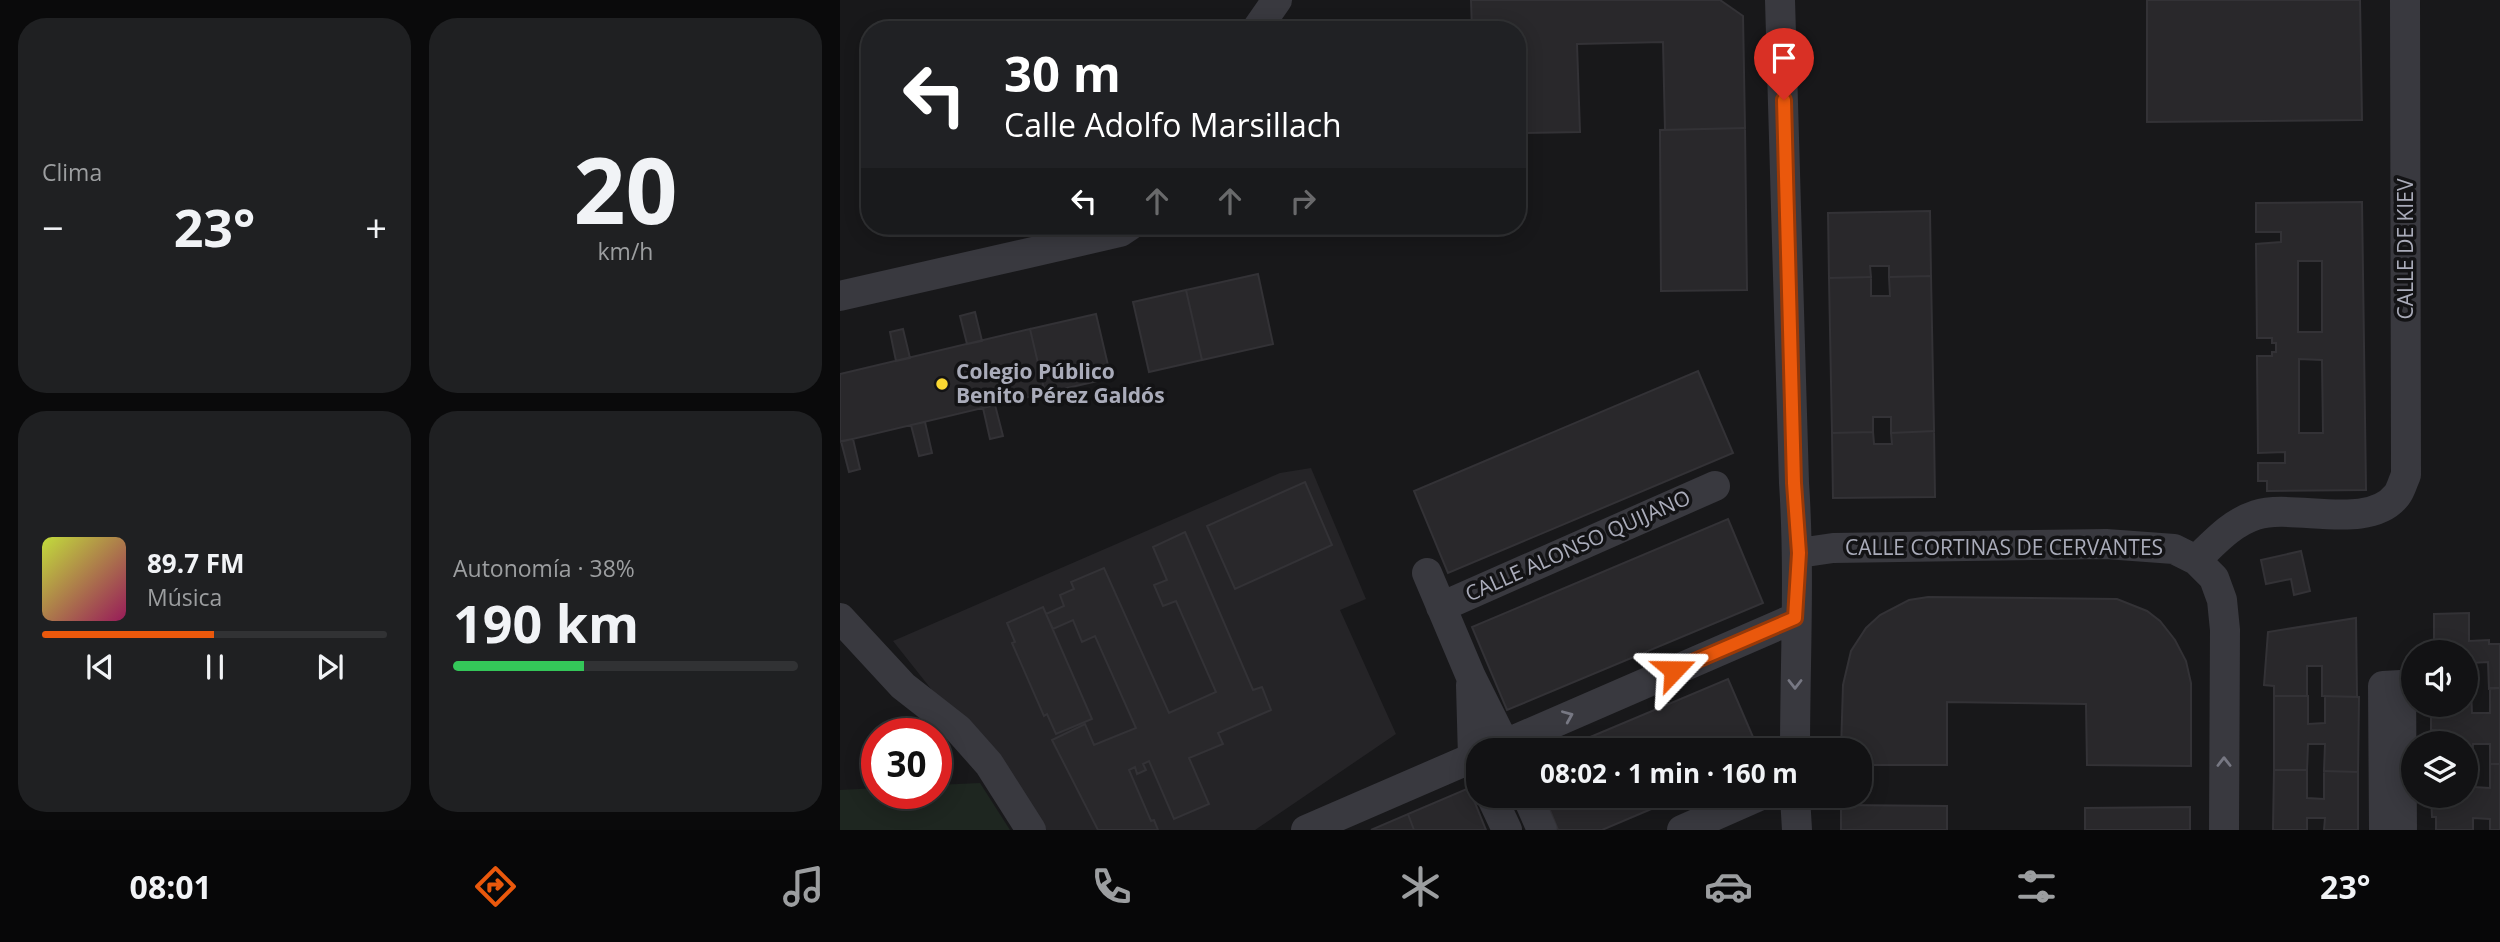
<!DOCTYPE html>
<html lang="es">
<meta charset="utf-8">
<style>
:root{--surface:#121214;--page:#1f2022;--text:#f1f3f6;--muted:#9c9ea0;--line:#313234;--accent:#ea580c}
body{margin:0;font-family:"Open Sans",sans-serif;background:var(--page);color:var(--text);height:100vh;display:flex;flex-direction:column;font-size:26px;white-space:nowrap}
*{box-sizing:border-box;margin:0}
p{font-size:23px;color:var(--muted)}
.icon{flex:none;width:38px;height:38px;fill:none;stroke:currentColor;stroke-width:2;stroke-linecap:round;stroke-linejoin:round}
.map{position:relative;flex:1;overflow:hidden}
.side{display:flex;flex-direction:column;gap:18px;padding:18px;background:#0a0a0b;width:840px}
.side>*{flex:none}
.hud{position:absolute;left:21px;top:21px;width:665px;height:214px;border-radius:28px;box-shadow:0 4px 18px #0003,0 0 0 2px var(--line);background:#202124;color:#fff;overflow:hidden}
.tools{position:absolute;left:1561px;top:640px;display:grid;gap:14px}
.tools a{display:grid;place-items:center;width:77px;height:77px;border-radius:50%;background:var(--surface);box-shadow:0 4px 18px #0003,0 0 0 2px var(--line);font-size:35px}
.speed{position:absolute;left:21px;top:718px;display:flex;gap:14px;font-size:35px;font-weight:700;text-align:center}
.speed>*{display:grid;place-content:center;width:91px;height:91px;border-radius:50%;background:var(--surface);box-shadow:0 4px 18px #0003,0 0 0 2px var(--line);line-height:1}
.speed .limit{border:10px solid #d22;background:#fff;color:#111}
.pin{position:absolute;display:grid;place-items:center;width:60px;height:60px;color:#fff;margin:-72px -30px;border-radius:50% 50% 50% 0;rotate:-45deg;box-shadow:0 0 7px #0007}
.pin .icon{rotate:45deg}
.me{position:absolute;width:77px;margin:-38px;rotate:67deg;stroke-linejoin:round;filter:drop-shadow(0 0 5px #0008)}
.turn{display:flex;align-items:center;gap:24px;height:147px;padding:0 28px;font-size:32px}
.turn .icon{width:91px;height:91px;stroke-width:2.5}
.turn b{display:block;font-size:49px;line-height:60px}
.lanes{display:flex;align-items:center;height:66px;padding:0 28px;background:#0003;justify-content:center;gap:35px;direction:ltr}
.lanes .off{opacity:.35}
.big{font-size:52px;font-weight:700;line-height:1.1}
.side .card{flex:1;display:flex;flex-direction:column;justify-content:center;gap:10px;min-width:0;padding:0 24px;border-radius:28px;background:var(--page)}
.side .dial{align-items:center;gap:0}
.dial b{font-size:91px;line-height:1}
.song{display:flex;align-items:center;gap:21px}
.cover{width:84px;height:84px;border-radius:10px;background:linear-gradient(135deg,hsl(70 70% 55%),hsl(330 70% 35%))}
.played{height:7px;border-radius:4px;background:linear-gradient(90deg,var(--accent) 50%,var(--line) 50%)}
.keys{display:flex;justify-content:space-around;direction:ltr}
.heat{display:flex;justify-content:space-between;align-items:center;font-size:38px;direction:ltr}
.charge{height:10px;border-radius:5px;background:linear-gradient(90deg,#34c759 38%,var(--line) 0)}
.side .tiles{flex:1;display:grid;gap:18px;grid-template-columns:repeat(2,1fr)}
.trip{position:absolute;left:626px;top:738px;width:406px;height:70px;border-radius:28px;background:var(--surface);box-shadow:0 4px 18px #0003,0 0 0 2px var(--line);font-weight:700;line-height:70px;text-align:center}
.tab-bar{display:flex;height:112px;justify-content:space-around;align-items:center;background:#070708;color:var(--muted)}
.tab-bar .icon{width:49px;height:49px}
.tab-bar .on{color:var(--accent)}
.tab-bar b{font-size:32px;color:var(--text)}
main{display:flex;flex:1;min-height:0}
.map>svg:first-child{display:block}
.built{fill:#252427}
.green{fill:#1e2620}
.building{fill:#29282b;stroke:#333236;stroke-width:2;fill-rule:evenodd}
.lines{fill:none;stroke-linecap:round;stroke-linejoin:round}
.street{stroke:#39393f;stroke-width:30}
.oneway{stroke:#777883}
.route-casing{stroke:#983908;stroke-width:18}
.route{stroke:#ea580c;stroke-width:12}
.poi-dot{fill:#f9d732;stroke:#131315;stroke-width:2.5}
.labels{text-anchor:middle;stroke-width:7;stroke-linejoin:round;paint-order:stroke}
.street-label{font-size:21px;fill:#aaacba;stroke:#131315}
.poi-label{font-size:21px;font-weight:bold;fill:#aaacba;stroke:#131315;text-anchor:start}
</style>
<main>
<section class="side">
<div class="tiles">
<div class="card"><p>Clima</p>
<div class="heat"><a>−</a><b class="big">23°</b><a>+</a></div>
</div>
<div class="card dial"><b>20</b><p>km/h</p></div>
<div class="card">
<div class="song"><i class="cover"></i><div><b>89.7 FM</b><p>Música</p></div></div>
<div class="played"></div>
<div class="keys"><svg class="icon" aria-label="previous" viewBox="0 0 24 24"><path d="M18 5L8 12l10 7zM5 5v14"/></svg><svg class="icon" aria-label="pause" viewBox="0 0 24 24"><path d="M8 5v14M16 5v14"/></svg><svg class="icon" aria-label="next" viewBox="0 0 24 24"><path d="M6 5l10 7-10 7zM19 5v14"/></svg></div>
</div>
<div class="card"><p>Autonomía · 38%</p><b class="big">190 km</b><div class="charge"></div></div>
</div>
</section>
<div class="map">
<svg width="1660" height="830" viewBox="0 0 1660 830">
<rect width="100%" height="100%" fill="#18181a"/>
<path class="built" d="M471,468L526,599L500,610L556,734L415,830H203L53,641L440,473Z"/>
<path class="green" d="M140,783L170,830H0V790L37,788V793H96V785Z"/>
<path class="building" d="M631,0H880L903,16L905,128L825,130L823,42L737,44L740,132L677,133V30H632Z
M1307,0H1520L1522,120L1307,122Z
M905,128L907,290L821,291L820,130Z
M1522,202L1526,490L1427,491V481H1418V463H1445V452L1418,453L1417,356H1432V352H1436V343H1432V338H1417L1416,244L1441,242V232H1416V203ZM1458,261H1482V332H1458ZM1459,359L1482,360L1483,433H1459Z
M1090,211L1091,276L1049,277V266H1030L1031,277L989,278L988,213Z
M418,274L433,344L362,360L346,290Z
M1091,276L1094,431L1051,433V417H1033V432L992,433L989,278L1031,277V296H1050L1049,277Z
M346,290L362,360L309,372L293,302Z
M135,312L142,341L127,344L120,316Z
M256,314L271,378L205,393L190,329Z
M63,329L70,358L56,361L50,332Z
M190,329L205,393L0,442V374Z
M858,371L893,453L608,573L574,491Z
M155,405L163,436L150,439L143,408Z
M85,422L92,453L79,456L71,425Z
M1094,431L1095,497L993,498L992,433L1033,432L1034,444H1052L1051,433Z
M13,439L20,469L9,472L1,441Z
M465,482L492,545L395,589L367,526Z
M888,519L923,603L667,710L632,627Z
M345,532L413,690L422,687L431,710L378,733L383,744L349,758L369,804L334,819L309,761L303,764L306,770L297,774L295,767L289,770L311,821L314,820L318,830H258L212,740L245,724L254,745L296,728L255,636L242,642L233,620L213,629L206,614L224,606L220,595L234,589L231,582L264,568L329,713L376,692L336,601L323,606L314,585L327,580L313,547Z
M1461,551L1470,591L1454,595L1451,579L1426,584L1421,560Z
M1088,597L1277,599L1307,611L1320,621L1335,640L1346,661L1351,683V766L1247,765L1246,704L1107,702V765H1020V751H1001L1003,685L1011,651L1026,628L1040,615L1069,600Z
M203,607L252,719L216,734L207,714L204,716L172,643L175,642L167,623Z
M1629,613V641L1649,640V644H1660V688L1649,689L1648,662L1630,663L1631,690H1626V653H1594V614Z
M1516,618L1517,697L1482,696V666H1467V696H1434V686L1424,685L1428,632Z
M888,679L919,751H717Z
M1650,688H1660V764H1650V744H1633L1632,763H1626V744H1596V730H1591V714H1595V705H1626V690H1631L1632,713H1650Z
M1434,696H1468V724L1485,723V696L1519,697L1518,772L1484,771L1485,744H1468L1467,770H1434Z
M1626,763H1632L1633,787L1650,788V764H1660V830H1650V819L1633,818V830H1596V817H1592L1591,796H1626Z
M1434,770H1467V798L1484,799V771L1518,772V830H1484L1485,818H1467V830H1433Z
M629,788L646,830H574L568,814Z
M704,796H842L762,830H718Z
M1001,805L1107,806V830H1001Z
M1350,807V830H1245V808Z
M568,814L574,830H531Z"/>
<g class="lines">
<path class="street" d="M940,0L954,483C960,572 955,661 955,751
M416,30L437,0
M0,296L280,232L289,226
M959,553L993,548L1266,544L1334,549L1356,560L1374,578L1382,600L1385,630L1384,830
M1356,560C1374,543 1391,523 1416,515C1454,503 1529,532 1557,495C1561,490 1563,481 1566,475L1565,0
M587,573L631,677L668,751
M601,607L875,486
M0,618L63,686L118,729L149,764L191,830
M631,685L633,758L639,770
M649,751L955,618
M651,796L667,830
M687,796L702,830
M955,796L957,830
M466,830L639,755
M842,830L919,796
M1544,830L1543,686L1561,685L1562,830"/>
</g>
<defs><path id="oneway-chevron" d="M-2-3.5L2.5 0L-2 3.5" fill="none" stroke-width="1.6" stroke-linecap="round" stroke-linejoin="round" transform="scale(1.75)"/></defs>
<g class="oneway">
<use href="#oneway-chevron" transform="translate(955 684) rotate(90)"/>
<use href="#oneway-chevron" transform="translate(728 716) rotate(-23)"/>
<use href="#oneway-chevron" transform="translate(1384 762) rotate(-90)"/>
</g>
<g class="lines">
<defs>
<path id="route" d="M834,670L955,618L959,553L954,483L944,100"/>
</defs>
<use href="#route" class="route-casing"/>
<use href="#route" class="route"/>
</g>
<circle class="poi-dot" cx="102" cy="384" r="7"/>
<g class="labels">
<g class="street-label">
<text transform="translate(1566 249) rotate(-90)" y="7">CALLE DE KIEV</text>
<text transform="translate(738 546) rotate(-24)" y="7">CALLE ALONSO QUIJANO</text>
<text x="1164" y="555">CALLE CORTINAS DE CERVANTES</text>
</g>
<g class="poi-label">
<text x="116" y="379">Colegio Público<tspan x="116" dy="24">Benito Pérez Galdós</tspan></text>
</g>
</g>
</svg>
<div class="tools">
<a><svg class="icon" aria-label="sound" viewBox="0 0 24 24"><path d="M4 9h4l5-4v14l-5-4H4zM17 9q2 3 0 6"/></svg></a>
<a><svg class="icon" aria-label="layers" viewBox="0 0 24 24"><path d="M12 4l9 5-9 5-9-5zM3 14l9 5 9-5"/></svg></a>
</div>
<div class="speed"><div class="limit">30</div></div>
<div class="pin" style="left:944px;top:100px;background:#d93025"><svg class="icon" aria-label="arrive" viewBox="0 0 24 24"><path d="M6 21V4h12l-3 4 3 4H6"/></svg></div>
<svg class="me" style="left:834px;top:670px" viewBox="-20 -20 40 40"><path d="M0-17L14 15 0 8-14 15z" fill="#ea580c" stroke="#fff" stroke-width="4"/></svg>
<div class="trip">08:02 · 1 min · 160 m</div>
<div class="hud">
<div class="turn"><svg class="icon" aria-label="left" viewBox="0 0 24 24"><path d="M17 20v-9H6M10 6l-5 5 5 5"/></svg><div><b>30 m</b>Calle Adolfo Marsillach</div></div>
<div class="lanes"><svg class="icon" aria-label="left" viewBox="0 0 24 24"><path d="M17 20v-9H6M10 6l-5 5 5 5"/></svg><svg class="icon off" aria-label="ahead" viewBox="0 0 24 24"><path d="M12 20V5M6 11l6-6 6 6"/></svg><svg class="icon off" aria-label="ahead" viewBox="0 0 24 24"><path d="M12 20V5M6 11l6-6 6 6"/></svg><svg class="icon off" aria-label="right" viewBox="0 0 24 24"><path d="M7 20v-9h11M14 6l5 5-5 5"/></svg></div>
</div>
</div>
</main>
<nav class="tab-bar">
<b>08:01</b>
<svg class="icon on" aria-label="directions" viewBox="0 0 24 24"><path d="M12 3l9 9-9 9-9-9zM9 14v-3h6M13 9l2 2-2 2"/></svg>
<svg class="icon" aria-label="music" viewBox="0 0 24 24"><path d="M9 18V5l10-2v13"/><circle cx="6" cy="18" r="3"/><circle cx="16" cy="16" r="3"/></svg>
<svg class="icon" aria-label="phone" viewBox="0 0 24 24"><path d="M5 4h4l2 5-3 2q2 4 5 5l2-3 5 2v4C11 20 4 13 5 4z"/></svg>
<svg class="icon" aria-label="climate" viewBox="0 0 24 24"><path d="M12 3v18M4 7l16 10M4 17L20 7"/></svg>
<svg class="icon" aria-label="car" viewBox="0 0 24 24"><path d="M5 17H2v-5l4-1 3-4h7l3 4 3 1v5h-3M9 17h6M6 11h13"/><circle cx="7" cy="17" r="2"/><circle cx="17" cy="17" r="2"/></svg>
<svg class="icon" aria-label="filters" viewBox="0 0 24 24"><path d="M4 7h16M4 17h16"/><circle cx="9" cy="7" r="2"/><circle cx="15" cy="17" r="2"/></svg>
<b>23°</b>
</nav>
